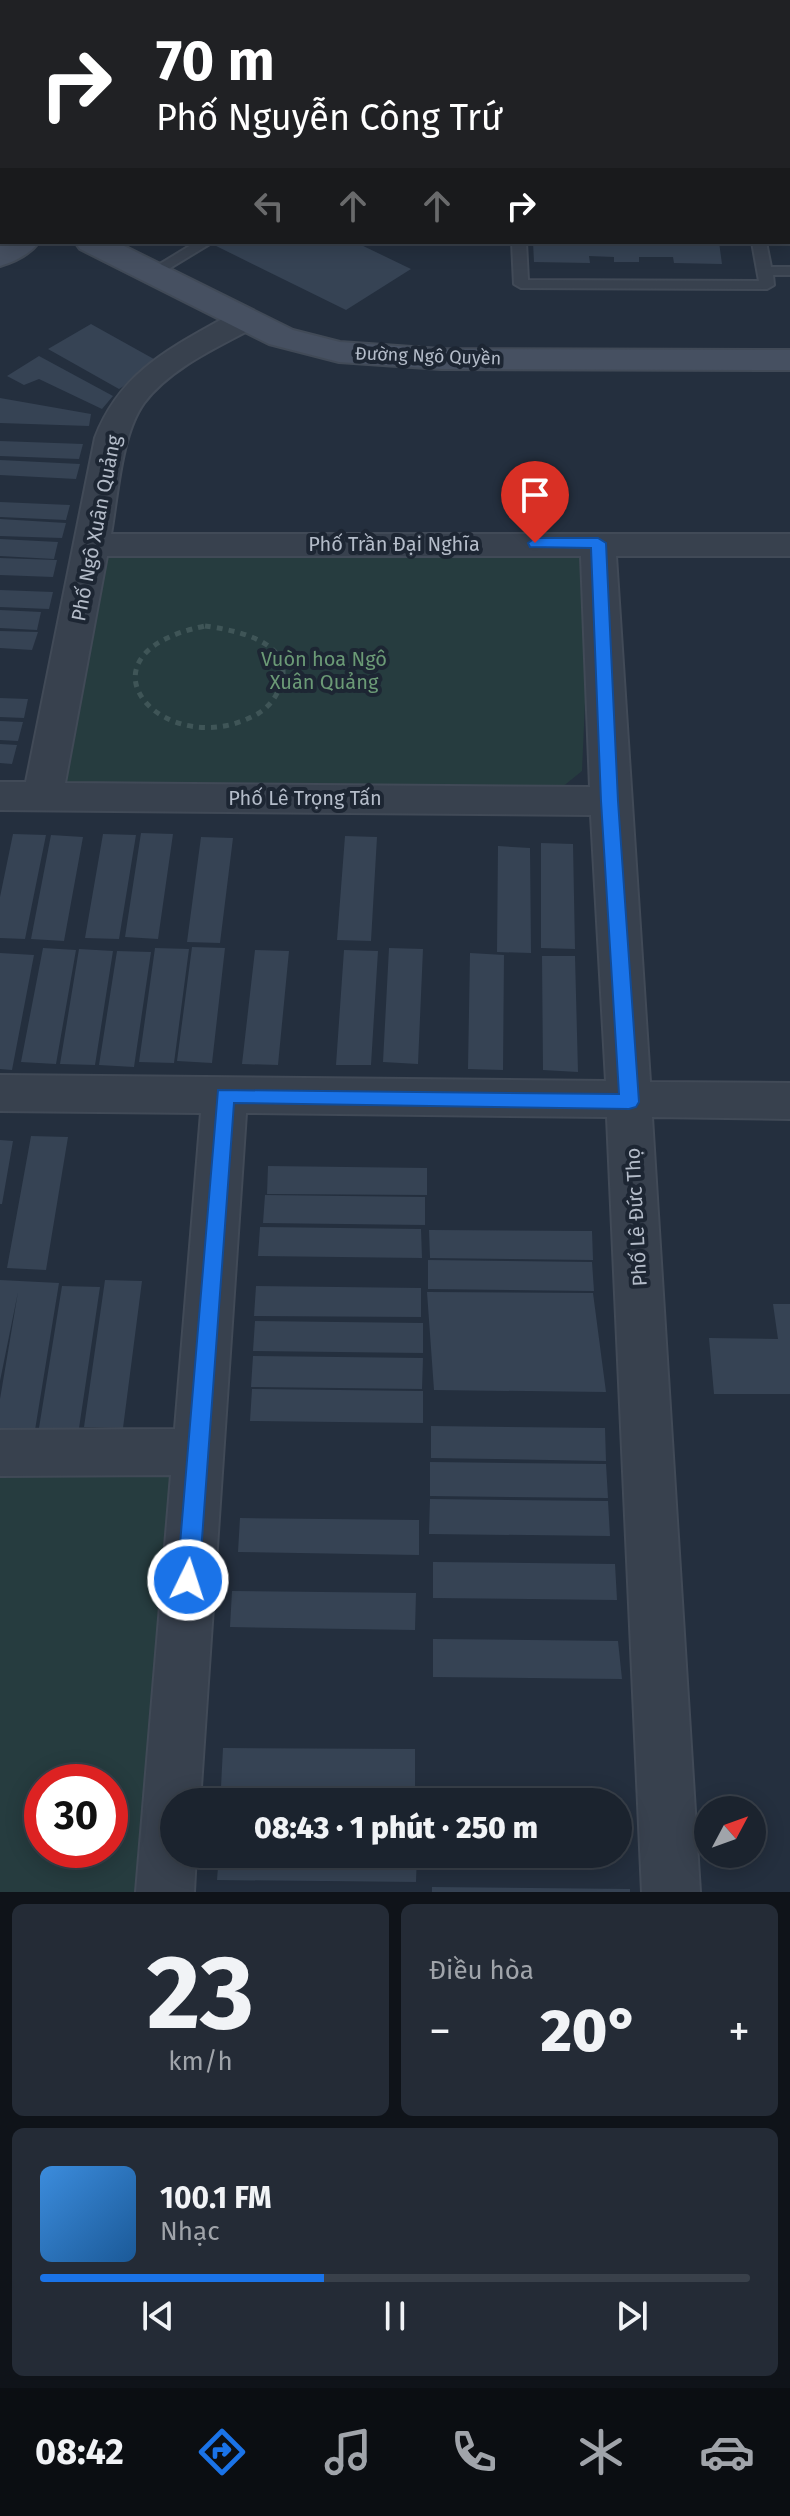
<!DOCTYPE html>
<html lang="vi">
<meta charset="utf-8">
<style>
:root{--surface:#1b232e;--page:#242b36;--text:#f1f3f6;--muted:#a0a4aa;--line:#39404a;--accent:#1a73e8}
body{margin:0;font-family:"Fira Sans",sans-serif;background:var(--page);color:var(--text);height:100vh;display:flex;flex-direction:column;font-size:30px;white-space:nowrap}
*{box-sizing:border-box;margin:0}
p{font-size:26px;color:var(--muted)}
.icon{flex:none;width:44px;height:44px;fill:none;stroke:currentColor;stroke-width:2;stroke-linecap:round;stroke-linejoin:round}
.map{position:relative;height:1892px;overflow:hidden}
.sheet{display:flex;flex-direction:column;gap:12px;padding:12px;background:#0f1319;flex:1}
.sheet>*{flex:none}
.guide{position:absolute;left:0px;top:0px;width:790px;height:244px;box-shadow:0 4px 20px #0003,0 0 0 2px var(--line);background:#202124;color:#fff;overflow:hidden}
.needle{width:52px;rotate:49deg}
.buttons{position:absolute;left:694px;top:1796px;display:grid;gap:16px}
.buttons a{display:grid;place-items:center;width:72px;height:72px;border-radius:50%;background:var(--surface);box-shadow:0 4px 20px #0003,0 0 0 2px var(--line);font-size:40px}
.speed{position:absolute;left:24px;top:1764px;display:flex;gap:16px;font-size:40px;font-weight:700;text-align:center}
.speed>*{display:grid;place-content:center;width:104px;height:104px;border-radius:50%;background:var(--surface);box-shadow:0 4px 20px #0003,0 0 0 2px var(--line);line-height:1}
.speed .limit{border:12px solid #d22;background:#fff;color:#111}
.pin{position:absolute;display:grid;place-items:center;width:68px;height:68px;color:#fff;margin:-82px -34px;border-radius:50% 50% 50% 0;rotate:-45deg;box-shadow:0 0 8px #0007}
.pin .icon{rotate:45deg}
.me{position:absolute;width:88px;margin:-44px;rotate:4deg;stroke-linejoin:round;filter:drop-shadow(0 0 6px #0008)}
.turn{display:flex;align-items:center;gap:28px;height:168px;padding:0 24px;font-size:36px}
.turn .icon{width:104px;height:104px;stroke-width:2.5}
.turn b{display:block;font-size:56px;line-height:68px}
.lanes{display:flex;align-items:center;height:76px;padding:0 24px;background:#0003;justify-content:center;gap:40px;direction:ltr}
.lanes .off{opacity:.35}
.big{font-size:60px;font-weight:800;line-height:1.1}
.sheet .tile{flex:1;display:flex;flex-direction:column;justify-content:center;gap:12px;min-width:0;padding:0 28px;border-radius:12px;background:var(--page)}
.sheet .dial{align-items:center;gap:0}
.dial b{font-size:104px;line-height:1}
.song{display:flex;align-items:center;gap:24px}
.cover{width:96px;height:96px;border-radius:12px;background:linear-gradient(135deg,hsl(210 70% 55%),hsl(210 70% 35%))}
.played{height:8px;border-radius:4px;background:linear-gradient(90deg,var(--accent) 40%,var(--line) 40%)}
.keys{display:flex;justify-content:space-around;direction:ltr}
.heat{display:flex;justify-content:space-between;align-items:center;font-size:44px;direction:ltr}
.sheet .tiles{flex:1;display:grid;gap:12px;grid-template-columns:1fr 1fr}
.tile:last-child{grid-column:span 2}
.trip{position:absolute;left:160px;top:1788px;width:472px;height:80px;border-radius:40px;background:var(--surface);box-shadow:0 4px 20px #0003,0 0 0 2px var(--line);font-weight:800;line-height:80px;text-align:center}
.dock{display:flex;height:128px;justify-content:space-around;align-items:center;background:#0b0e12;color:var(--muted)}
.dock .icon{width:56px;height:56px}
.dock .active{color:var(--accent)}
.dock b{font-size:36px;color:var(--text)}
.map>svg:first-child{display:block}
.green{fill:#263c3f;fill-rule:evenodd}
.building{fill:#364354}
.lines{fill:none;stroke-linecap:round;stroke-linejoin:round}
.lane-casing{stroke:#414a57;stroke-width:4}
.street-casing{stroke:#414a57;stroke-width:4}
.secondary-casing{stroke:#414a57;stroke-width:4}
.path{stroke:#3f5557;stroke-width:5;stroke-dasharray:6 6;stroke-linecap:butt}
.lane{fill:#38414e;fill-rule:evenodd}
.street{fill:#38414e;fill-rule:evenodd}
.secondary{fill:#465061;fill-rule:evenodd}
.route{fill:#1a73e8;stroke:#114b97;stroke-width:2}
.labels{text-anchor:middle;stroke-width:8;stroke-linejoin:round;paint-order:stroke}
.far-street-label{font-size:18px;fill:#b4bcc9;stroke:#1d2633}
.street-label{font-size:20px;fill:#b4bcc9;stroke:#1d2633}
.park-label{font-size:20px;fill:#6b9a76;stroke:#1d2633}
</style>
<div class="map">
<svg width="790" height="1892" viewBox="0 0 790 1892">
<rect width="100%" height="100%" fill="#242f3e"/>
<path class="green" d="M567,548L591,567L582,771L556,792L72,789L58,777L103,560L124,550Z
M167,1462L187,1488L155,1892H0V1463ZM42,1782H110V1850H42Z"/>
<path class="building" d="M208,242H355L411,269L346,310Z
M533,242H719L722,264L674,263L673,257H639V262H614V257L589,256L590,263L534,262Z
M91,324L161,363L119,389L48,349Z
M39,356L113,396L102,409L39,379L24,385L7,376Z
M0,398L91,414L89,426L0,423Z
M0,441L83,444L79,459L0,456Z
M0,460L80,464L76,479L0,475Z
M0,502L70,505L66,520L0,517Z
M0,519L66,523L62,538L0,536Z
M0,539L58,542L54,559L0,556Z
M0,558L57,560L53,577L0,575Z
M0,590L53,592L49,609L0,607Z
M0,610L41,612L37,630L0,628Z
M0,631L38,632L32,650L0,648Z
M0,698L28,699L24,718L0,717Z
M0,721L23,722L18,741L0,740Z
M0,744L17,745L12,764L0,763Z
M141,833L173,834L158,939L125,937Z
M13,834L46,835L25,939L0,938V897Z
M103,834L136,835L119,939L85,938Z
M51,835L83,837L64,941L31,939Z
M345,836L377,837L371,941L337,940Z
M201,837L233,838L220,943L187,942Z
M541,843L573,844L575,949L541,948Z
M498,846L530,848L531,953L497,952Z
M192,947L225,948L212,1063L177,1061Z
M43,948L76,950L56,1064L21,1062Z
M155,948L189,949L174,1063L139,1062Z
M389,948L423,949L418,1064L383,1062Z
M79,949L113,951L95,1065L60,1064Z
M255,950L289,951L278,1065L242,1064Z
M344,950L378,951L371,1065H336Z
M117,951L151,952L134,1067L99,1065Z
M0,953L34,955L12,1070L0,1069Z
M470,953L504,955L503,1070L468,1069Z
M542,956H575L578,1072L543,1070Z
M31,1136L68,1137L46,1270L7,1268Z
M0,1140L13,1141L2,1204H0Z
M268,1166L427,1168V1195L267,1194Z
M265,1195L425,1197V1225L263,1223Z
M260,1227L421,1229L422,1258L258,1256Z
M429,1230L592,1231L593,1260L430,1258Z
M428,1260L592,1262L594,1291L428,1289Z
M0,1280L59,1283L35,1430L0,1429V1399L18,1292L0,1381Z
M105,1280L142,1281L123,1428L84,1427Z
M62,1286L100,1287L78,1435L38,1434Z
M256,1286L421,1288V1317L254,1316Z
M427,1292L593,1293L606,1392L434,1390Z
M773,1304H790V1394H714L709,1338L778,1339Z
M255,1321L423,1323V1353L253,1351Z
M253,1356L423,1358L422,1389L251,1387Z
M252,1389L423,1391V1423L250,1421Z
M431,1426L605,1428L606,1461L431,1458Z
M430,1462L606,1464L608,1498L430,1496Z
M430,1499L608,1501L610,1536L429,1534Z
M240,1518L419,1520V1555L238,1552Z
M433,1562L615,1564L617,1600L433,1598Z
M232,1591L416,1593L415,1630L230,1627Z
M433,1639L618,1641L622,1679L433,1677Z
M223,1748L415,1749V1790L221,1787Z
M221,1792L416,1795V1802H220Z
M219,1854H417L416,1882L217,1880Z
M432,1887L630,1889V1892H432Z"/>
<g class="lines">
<defs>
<path id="lane" d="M562,0H574V2H562Z
M196,242H213L157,276H147L145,273Z
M512,242H526L528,280L759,281L752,242H766L771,267H790V275H773L774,285L767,289L521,288L514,284Z"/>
<path id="street" d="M108,0H239L107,2Z
M458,0H487L457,2Z
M244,311L255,313L260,320L255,327C218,347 170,368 144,403C121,435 118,495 111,534H790V556H616L650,1082L790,1083V1119L652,1117L700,1892H642L607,1117L246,1113L200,1802H174V1854H196L194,1892H136L171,1475L0,1476V1430L175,1429L201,1113L0,1111V1075L606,1081L591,815L0,810V782H26L95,438C121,370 173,347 233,313ZM107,556H581L590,787L65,783Z"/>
<path id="secondary" d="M106,0H134L105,2Z
M0,193H2V211H0Z
M0,242L2,241L39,242C30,254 14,262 0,266Z
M75,242H116L293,330L340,342L441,349L790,350V370L441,369L339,362L269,344L80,249Z"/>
</defs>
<use href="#lane" class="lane-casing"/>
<use href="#street" class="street-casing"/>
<use href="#secondary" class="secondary-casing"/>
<path class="path" d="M205,626C234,630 295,641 281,684C277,696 270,706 259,713C167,767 63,655 205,626Z"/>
<use href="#lane" class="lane"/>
<use href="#street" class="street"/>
<use href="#secondary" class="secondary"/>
</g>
<path class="route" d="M535,538H598L606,543L618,801L639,1102L636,1107L629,1109L234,1103L199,1580L196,1588L188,1591L180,1588L177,1580L218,1090L619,1094L601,801L591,548L530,547L528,543Z"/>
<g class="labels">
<g class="far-street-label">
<text transform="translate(428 356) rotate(2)" y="6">Đường Ngô Quyền</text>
</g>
<g class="street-label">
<text transform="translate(96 528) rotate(-79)" y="7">Phố Ngô Xuân Quảng</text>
<text x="394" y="551">Phố Trần Đại Nghĩa</text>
<text x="305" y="805">Phố Lê Trọng Tấn</text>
<text transform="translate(636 1217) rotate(-93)" y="7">Phố Lê Đức Thọ</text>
</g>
<g class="park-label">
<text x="324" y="666">Vuòn hoa Ngô<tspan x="324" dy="23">Xuân Quảng</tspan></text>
</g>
</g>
</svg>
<div class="buttons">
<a><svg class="needle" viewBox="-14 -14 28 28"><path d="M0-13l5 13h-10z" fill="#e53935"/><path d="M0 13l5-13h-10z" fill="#a0a4aa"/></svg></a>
</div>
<div class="speed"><div class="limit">30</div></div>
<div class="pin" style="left:535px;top:543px;background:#d93025"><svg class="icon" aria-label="arrive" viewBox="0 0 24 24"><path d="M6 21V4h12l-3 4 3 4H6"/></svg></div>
<svg class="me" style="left:188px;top:1580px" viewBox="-20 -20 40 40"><circle r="17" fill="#1a73e8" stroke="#fff" stroke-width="3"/><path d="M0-11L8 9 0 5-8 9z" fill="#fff"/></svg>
<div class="trip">08:43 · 1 phút · 250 m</div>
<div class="guide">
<div class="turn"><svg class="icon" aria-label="right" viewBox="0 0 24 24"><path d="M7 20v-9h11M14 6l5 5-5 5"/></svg><div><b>70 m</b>Phố Nguyễn Công Trứ</div></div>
<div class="lanes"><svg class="icon off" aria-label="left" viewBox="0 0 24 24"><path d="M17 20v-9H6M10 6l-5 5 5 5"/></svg><svg class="icon off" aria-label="ahead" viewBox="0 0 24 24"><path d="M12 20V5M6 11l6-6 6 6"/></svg><svg class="icon off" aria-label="ahead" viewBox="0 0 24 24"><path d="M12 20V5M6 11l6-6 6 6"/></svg><svg class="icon" aria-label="right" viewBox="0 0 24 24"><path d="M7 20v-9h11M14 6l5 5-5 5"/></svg></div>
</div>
</div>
<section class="sheet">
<div class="tiles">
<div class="tile dial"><b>23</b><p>km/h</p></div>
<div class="tile"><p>Điều hòa</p>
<div class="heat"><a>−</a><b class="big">20°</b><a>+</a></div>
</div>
<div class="tile">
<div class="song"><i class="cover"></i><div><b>100.1 FM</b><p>Nhạc</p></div></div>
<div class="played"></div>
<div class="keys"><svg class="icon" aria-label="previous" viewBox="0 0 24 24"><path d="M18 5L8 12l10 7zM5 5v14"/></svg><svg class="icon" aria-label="pause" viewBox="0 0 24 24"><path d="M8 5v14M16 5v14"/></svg><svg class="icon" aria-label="next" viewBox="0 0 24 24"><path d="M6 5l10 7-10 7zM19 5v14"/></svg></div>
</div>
</div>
</section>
<nav class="dock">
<b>08:42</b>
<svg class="icon active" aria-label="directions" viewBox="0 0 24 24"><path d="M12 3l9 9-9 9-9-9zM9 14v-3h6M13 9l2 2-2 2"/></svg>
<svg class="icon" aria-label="music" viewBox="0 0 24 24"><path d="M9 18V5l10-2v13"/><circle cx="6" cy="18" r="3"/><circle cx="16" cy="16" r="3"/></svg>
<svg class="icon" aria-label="phone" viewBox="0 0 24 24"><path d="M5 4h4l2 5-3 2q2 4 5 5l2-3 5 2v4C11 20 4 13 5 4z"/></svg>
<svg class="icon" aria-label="climate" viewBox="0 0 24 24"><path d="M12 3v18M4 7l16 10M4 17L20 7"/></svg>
<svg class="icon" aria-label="car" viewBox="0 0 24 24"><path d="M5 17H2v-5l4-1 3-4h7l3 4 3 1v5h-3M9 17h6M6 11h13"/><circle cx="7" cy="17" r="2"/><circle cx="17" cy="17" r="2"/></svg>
</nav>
